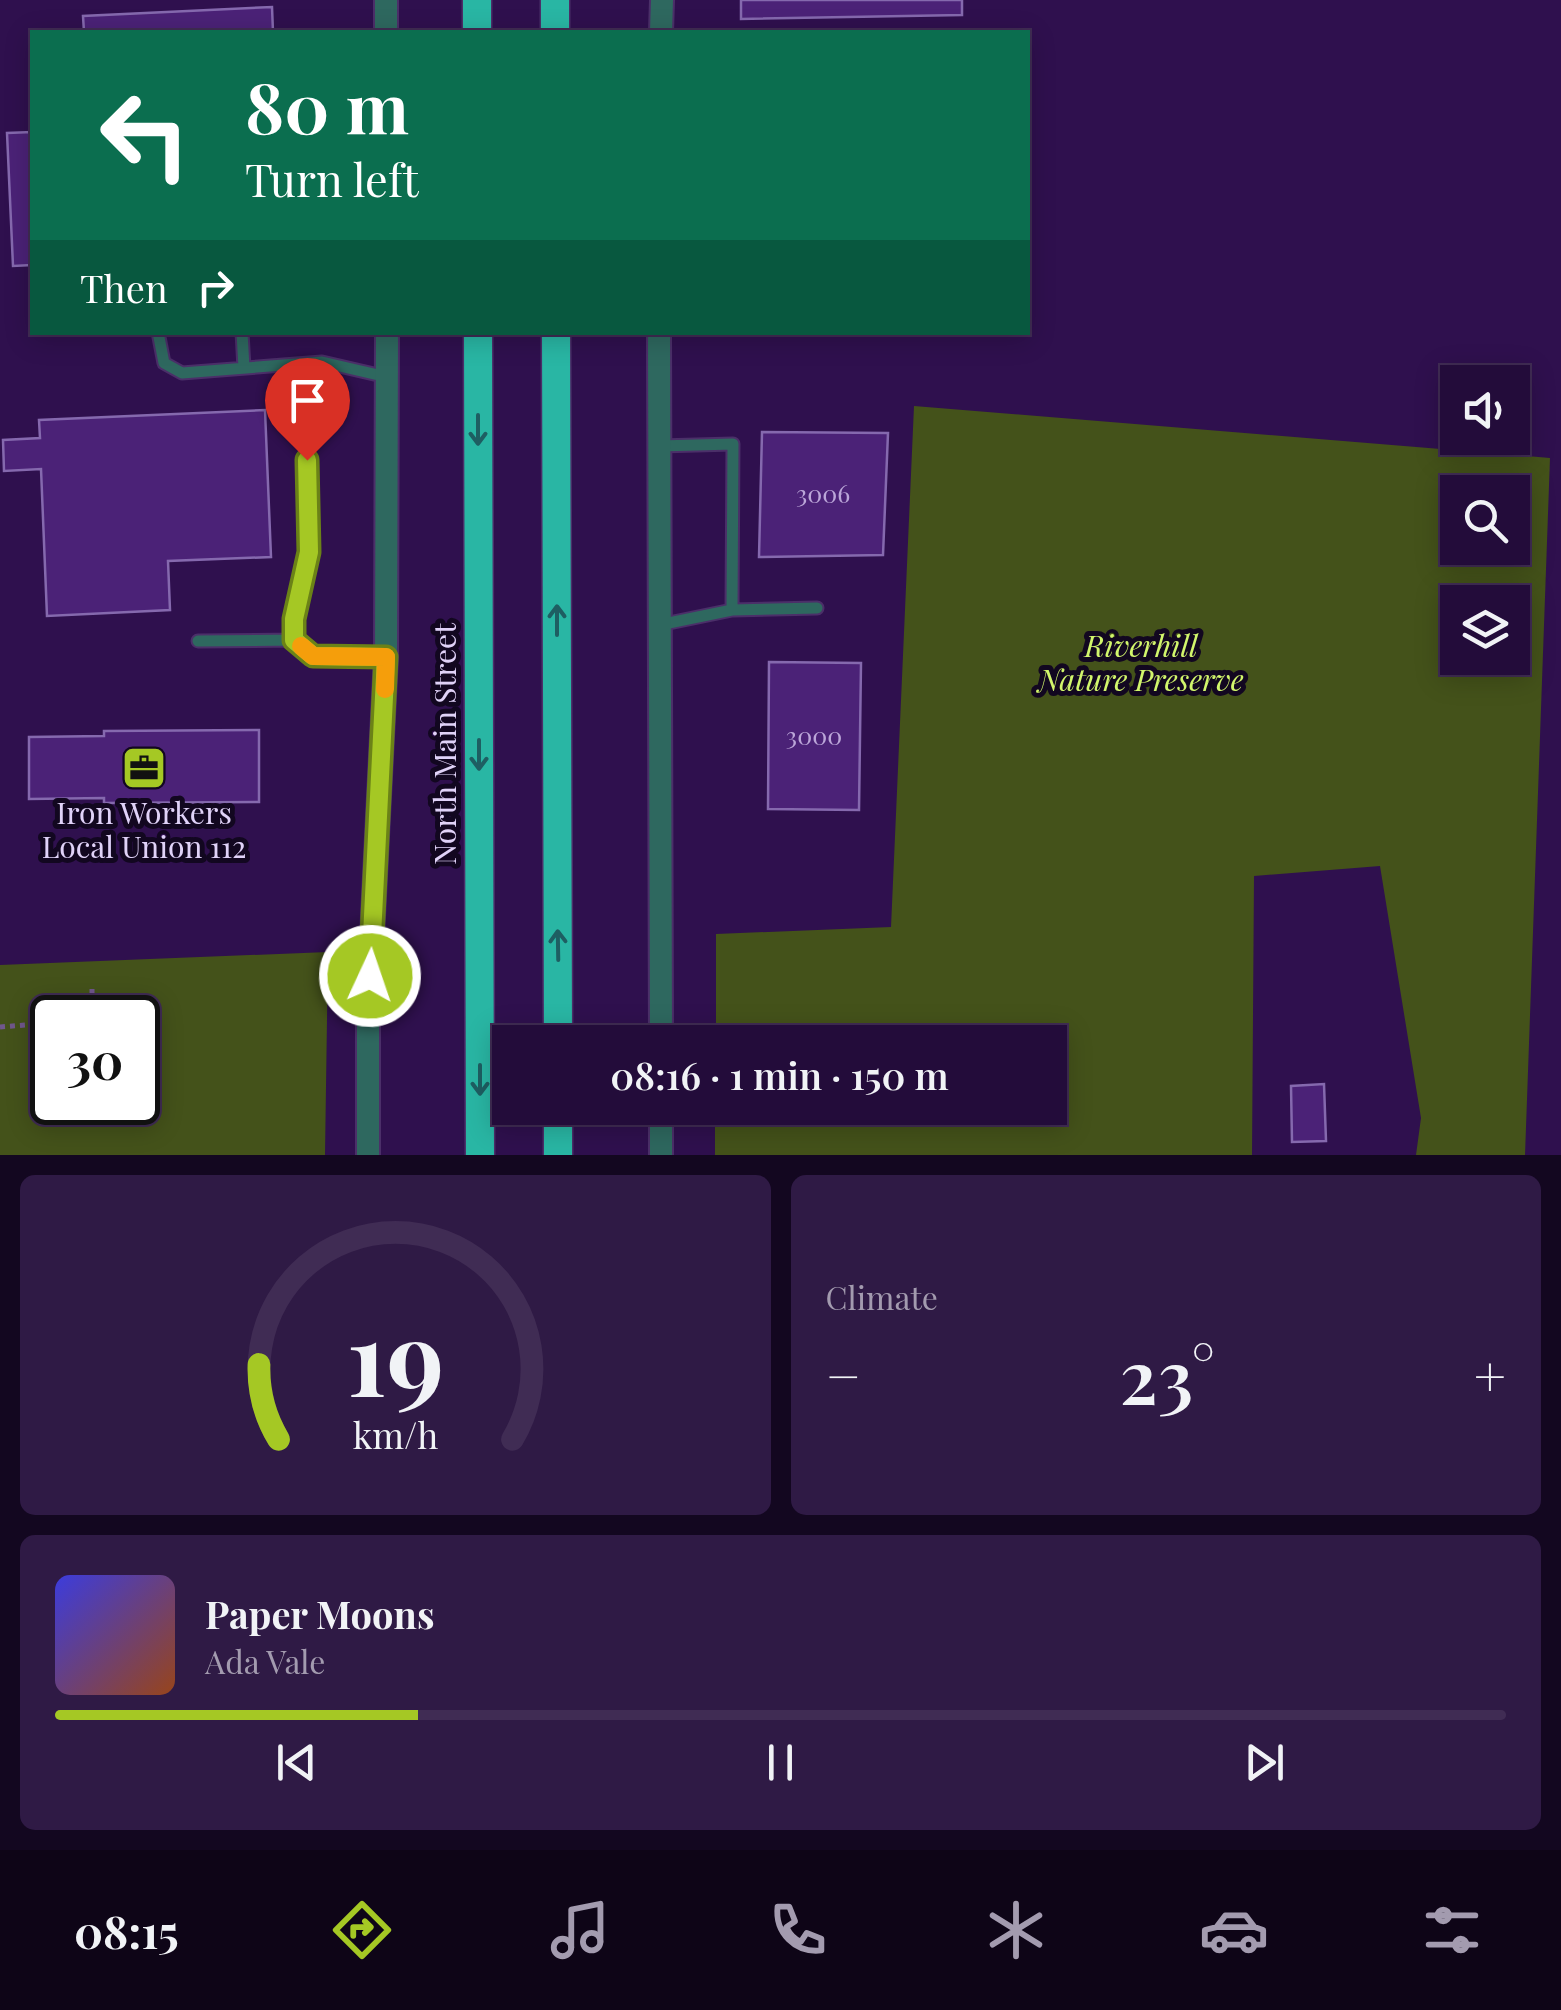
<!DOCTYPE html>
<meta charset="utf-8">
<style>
:root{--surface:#230c3a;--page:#2f1a45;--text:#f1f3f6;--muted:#a39baf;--line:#402c54;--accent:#a5c824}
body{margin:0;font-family:"Playfair Display",serif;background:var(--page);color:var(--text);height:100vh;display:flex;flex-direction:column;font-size:38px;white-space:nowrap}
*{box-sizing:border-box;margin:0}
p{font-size:32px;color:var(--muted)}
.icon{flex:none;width:55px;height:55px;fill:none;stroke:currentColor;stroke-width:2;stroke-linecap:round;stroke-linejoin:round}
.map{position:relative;height:1155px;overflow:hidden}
.sheet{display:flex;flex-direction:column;gap:20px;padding:20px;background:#130720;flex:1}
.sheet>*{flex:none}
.top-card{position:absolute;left:30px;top:30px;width:1000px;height:305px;border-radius:0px;box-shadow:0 5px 25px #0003,0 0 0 2px var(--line);background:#0b6e4f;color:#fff;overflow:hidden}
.fabs{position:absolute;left:1440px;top:365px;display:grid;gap:20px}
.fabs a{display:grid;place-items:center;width:90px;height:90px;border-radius:0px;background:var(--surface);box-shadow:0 5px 25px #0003,0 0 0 2px var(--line);font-size:50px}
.speed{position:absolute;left:30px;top:995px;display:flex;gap:20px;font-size:50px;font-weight:700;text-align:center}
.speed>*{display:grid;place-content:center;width:130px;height:130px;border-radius:50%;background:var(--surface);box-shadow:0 5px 25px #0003,0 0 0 2px var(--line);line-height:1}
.speed .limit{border:5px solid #111;border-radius:15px;background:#fff;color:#111}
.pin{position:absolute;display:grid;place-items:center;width:85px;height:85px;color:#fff;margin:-102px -42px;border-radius:50% 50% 50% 0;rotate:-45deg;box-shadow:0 0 10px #0007}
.pin .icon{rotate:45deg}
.me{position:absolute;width:110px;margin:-55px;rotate:3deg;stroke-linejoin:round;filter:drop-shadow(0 0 8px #0008)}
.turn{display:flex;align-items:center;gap:35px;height:210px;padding:0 50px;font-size:45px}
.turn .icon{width:130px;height:130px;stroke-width:2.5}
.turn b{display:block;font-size:70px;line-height:85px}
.then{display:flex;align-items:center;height:95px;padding:0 50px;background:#0003;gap:20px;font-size:38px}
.big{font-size:75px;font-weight:600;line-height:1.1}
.sheet .tile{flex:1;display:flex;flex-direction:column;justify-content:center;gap:15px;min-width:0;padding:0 35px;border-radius:15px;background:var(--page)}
.sheet .dial{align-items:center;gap:0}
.dial svg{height:260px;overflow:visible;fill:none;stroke:var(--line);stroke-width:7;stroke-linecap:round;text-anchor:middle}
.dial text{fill:var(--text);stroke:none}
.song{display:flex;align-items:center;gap:30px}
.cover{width:120px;height:120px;border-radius:15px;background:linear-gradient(135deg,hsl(240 70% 55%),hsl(20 70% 35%))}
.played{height:10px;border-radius:5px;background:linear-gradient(90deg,var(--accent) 25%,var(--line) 25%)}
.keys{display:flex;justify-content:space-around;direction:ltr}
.heat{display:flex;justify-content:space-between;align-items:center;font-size:55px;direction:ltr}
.sheet .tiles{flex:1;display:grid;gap:20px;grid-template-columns:1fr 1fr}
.tile:last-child{grid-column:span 2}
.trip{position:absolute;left:492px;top:1025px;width:575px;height:100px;border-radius:0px;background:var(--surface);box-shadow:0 5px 25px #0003,0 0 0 2px var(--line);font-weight:600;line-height:100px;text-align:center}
.tabs{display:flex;height:160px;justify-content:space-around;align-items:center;background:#0e0517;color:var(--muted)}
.tabs .icon{width:70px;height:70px}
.tabs .current{color:var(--accent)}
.tabs b{font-size:45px;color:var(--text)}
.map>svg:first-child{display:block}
.green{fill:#44521a;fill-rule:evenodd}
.building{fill:#4b2277;stroke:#8569ae;stroke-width:2.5}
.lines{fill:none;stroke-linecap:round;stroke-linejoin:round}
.service-casing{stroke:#4b2f69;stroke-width:15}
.minor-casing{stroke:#4b2f69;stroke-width:26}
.trunk-casing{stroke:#4b2f69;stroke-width:31}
.path{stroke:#70578c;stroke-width:5;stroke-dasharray:5 5;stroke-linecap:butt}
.service{stroke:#2e685f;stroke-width:11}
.minor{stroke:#2e685f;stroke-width:22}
.trunk{stroke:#29b6a4;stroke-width:28}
.oneway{stroke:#1e5e62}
.route-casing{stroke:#6b8217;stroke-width:25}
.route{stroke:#a5c824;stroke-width:18}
.slow{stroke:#f59e0b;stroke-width:18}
.labels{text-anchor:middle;stroke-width:10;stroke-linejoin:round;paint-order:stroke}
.number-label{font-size:25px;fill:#bba6d8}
.park-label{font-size:30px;font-style:italic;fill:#d2f66c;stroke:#120720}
.street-label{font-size:30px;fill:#e0d2f8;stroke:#120720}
.poi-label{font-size:30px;fill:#e0d2f8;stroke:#120720}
</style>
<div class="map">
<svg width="1561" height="1155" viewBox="0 0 1561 1155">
<rect width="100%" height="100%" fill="#2f104e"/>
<path class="green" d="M914,406L1550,458L1525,1155H1416L1421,1118L1380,866L1254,876L1252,1155H715V1108H1050V1042H716V934L891,927ZM1458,492H1512V548H1458ZM1458,602H1512V658H1458Z
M328,952L325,1155H0V965ZM52,1018H138V1102H52Z"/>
<path class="building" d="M741,0H962V15L741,19Z
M272,7L273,32H84L83,16Z
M32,132V265L13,266L7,133Z
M265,410L271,557L168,561L170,610L47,616L41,469L4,471L3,440L40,438L39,420Z
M762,432L888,433L883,555L759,557Z
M769,662L861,663L859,810L768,809Z
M259,730V802L104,803V798L29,799V737L104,736V731Z
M1324,1084L1326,1141L1292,1142L1291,1086Z"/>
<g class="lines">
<defs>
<path id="service" d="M158,332L164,363L182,373L322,362L387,377
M242,332L244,368
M307,429L309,552L294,619V640L313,656L386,657
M659,446L733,444L732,610
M659,625L732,610L817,608
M198,641L294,640"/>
<path id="minor" d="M386,0V32
M661,32L662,0
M659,332L661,1042
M661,1108V1155
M368,1155V1016L386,657L387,332"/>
<path id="trunk" d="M477,0V32
M555,0V32
M478,332L480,1155
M556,332L558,1042
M558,1108V1155"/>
</defs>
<use href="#service" class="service-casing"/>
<use href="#minor" class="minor-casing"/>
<use href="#trunk" class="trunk-casing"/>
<path class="path" d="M92,989V1018
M0,1027L52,1023"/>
<use href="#service" class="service"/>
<use href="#minor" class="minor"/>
<use href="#trunk" class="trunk"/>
</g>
<defs><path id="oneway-shaft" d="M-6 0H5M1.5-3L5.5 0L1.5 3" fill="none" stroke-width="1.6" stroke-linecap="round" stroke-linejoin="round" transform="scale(2.5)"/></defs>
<g class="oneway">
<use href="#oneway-shaft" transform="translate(478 430) rotate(90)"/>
<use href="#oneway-shaft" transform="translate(557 620) rotate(-90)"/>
<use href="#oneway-shaft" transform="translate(479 755) rotate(90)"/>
<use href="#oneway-shaft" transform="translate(558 945) rotate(-91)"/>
<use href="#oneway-shaft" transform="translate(480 1080) rotate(90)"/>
</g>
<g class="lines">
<defs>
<path id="route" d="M307,460L309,552L294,619V640L313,656L386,657L370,976"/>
</defs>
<use href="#route" class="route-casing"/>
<use href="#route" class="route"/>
<path class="slow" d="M301,646L313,656L386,657L385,689"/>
</g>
<defs>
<symbol id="office-square" viewBox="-11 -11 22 22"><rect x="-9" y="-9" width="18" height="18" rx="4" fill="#a5c824" stroke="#120720"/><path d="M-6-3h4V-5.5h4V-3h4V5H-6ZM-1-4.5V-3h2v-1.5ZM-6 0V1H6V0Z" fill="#111"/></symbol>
</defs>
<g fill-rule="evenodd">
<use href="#office-square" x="119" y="743" width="50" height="50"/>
</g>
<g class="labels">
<g class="number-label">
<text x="823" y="503">3006</text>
<text x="814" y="745">3000</text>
</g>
<g class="park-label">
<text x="1141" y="657">Riverhill<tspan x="1141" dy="34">Nature Preserve</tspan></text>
</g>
<g class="street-label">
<text transform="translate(446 744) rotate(-90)" y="10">North Main Street</text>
</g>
<g class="poi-label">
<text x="144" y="824">Iron Workers<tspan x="144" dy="34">Local Union 112</tspan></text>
</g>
</g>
</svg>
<div class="fabs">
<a><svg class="icon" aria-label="sound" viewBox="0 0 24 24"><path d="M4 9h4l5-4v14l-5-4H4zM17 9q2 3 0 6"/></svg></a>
<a><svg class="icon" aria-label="search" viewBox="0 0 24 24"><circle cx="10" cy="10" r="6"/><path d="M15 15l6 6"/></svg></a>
<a><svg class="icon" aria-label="layers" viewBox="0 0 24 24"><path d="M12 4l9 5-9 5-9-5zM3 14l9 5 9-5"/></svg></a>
</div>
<div class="speed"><div class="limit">30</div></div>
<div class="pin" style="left:307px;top:460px;background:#d93025"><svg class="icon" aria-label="arrive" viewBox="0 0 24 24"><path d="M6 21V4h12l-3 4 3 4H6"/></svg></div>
<svg class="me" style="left:370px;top:976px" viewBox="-20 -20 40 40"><circle r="17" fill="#a5c824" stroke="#fff" stroke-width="3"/><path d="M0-11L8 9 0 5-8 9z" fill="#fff"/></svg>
<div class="trip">08:16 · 1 min · 150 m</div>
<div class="top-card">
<div class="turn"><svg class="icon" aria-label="left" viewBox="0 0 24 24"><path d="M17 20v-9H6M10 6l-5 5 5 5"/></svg><div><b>80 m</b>Turn left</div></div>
<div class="then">Then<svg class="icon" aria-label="right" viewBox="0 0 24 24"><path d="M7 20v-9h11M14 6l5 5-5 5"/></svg></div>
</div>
</div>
<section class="sheet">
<div class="tiles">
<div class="tile dial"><svg viewBox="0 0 100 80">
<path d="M14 69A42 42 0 1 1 86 69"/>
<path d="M14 69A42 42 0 0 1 8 46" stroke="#a5c824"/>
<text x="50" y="56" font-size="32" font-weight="700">19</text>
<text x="50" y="72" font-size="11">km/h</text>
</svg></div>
<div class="tile"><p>Climate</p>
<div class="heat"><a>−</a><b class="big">23°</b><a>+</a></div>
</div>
<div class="tile">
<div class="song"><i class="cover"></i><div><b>Paper Moons</b><p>Ada Vale</p></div></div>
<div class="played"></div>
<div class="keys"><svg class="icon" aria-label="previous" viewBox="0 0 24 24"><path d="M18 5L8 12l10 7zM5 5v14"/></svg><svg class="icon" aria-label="pause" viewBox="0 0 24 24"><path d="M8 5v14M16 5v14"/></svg><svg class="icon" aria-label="next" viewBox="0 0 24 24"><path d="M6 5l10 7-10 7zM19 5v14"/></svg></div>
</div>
</div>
</section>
<nav class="tabs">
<b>08:15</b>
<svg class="icon current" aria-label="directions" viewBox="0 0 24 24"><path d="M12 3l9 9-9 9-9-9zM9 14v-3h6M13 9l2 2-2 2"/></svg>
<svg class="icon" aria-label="music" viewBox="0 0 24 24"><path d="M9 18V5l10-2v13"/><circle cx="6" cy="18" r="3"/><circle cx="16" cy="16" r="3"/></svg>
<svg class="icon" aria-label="phone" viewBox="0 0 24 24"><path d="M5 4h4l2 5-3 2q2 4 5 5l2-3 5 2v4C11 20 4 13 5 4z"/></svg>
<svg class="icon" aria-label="climate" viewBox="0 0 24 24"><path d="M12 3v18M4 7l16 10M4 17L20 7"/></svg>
<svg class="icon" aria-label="car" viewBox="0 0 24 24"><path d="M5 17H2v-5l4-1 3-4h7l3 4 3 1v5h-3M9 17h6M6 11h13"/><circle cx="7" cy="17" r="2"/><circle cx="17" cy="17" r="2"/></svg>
<svg class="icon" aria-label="filters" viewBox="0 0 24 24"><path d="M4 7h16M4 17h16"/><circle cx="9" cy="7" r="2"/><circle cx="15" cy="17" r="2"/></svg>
</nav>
